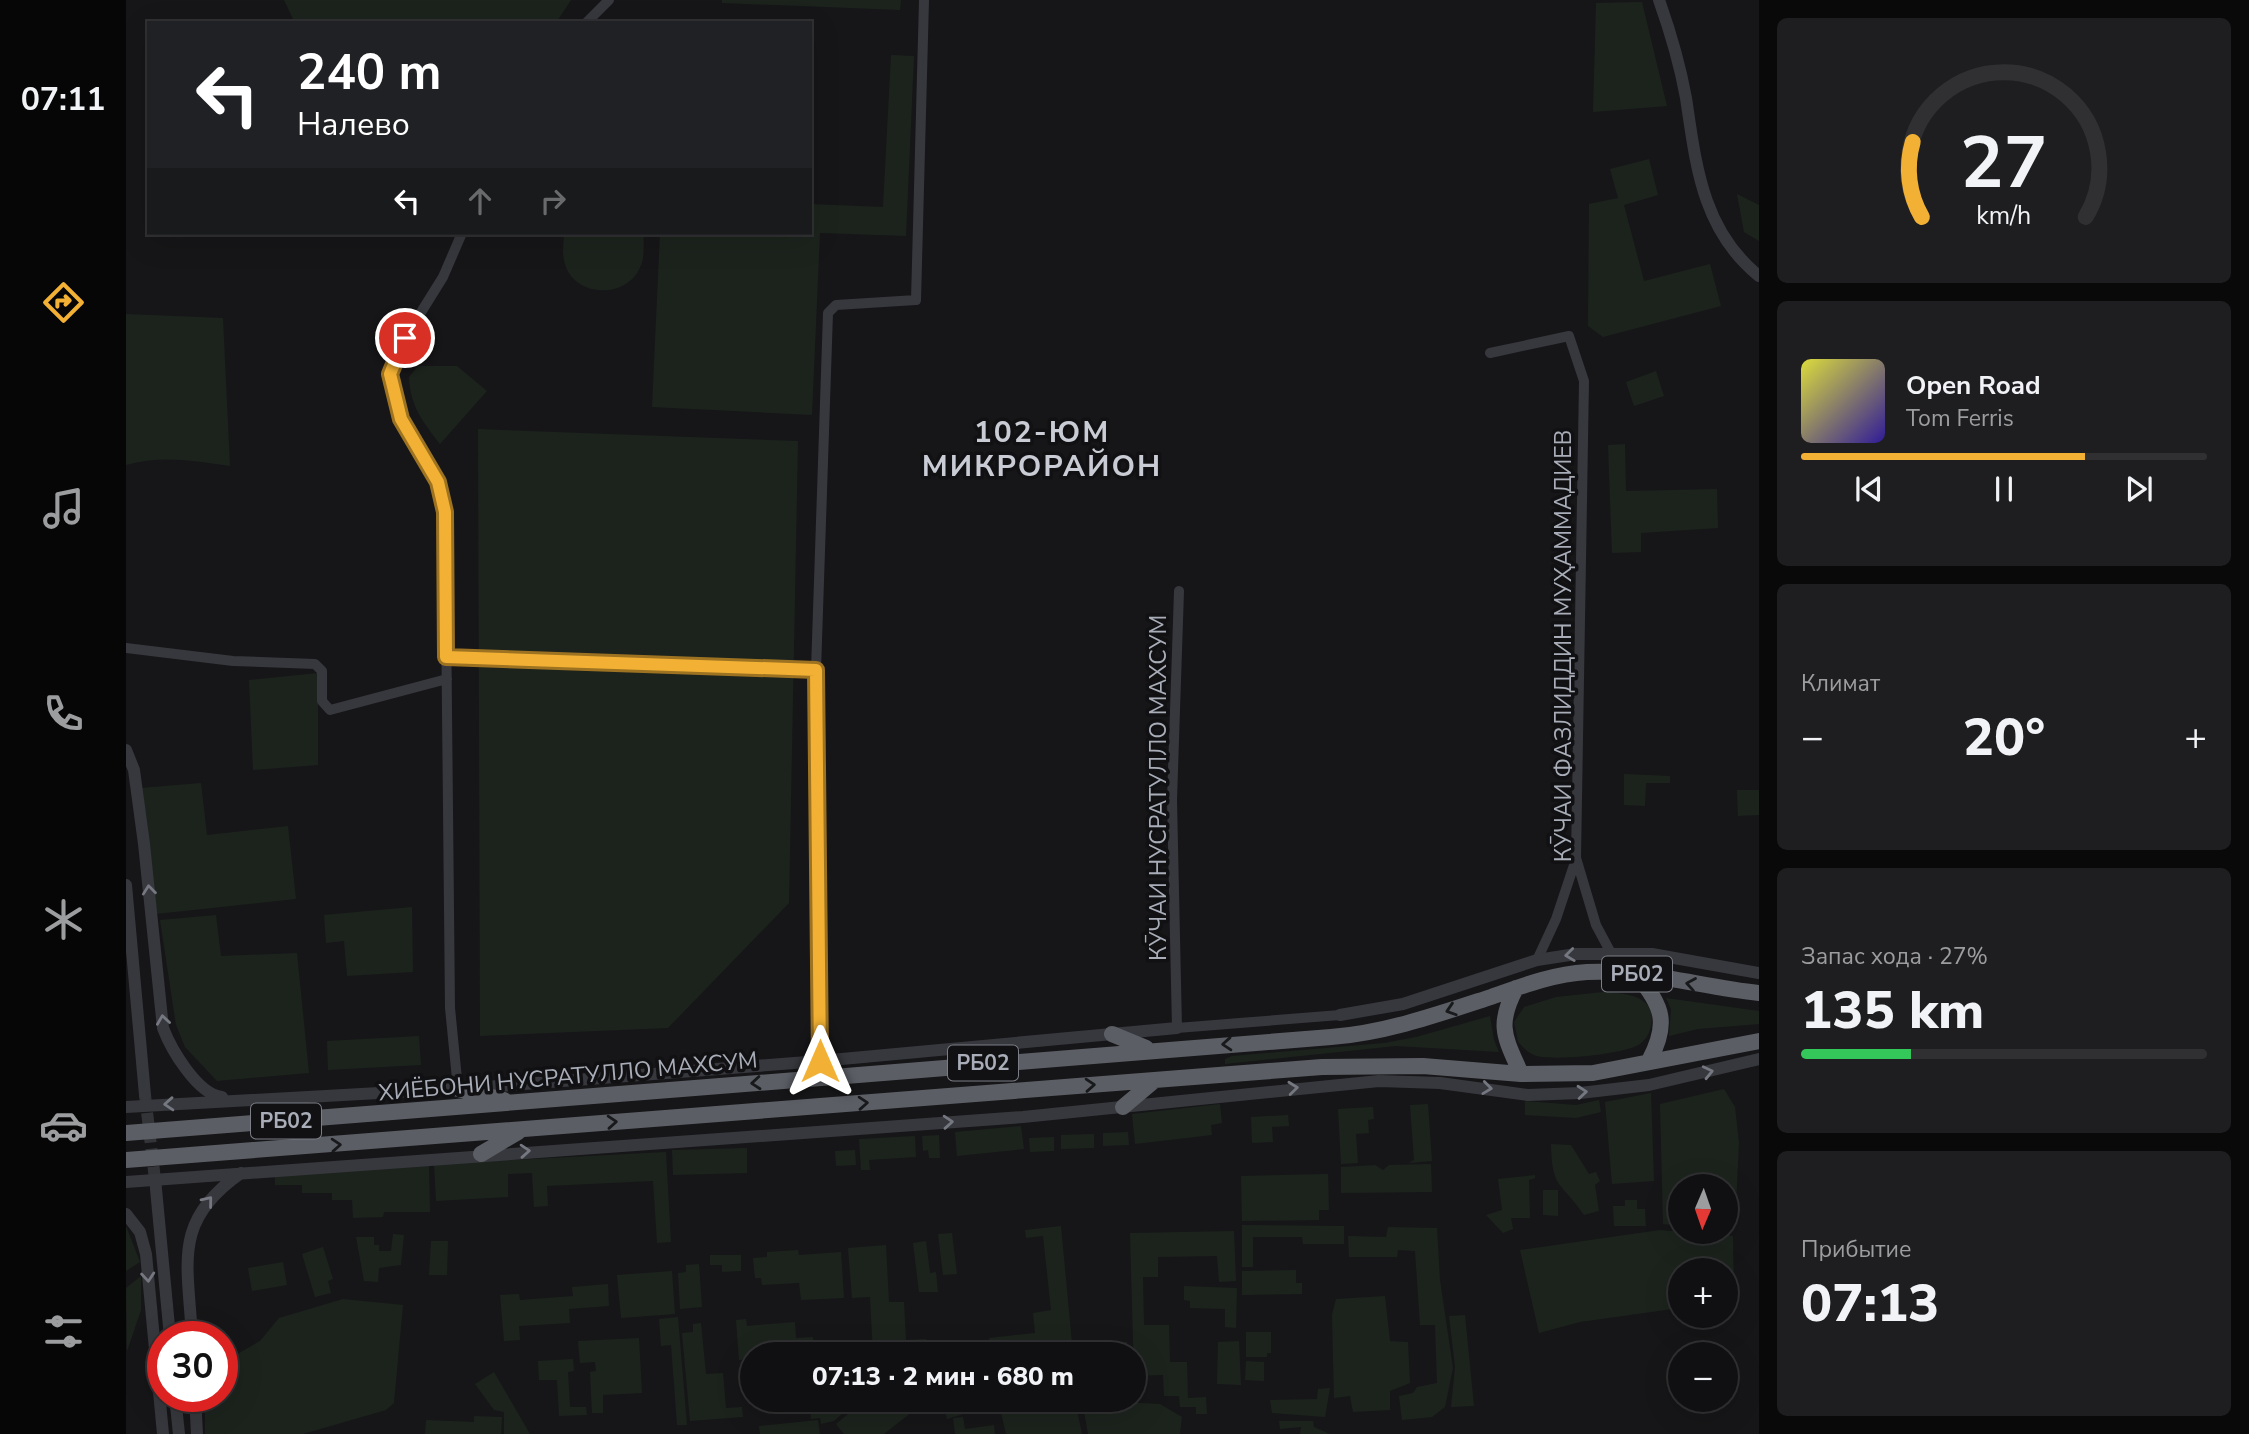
<!DOCTYPE html>
<html lang="ru">
<meta charset="utf-8">
<style>
:root{--surface:#101012;--page:#1e1e20;--text:#f1f3f6;--muted:#9c9d9f;--line:#303032;--accent:#f2b134}
body{margin:0;font-family:"Nunito Sans",sans-serif;background:var(--page);color:var(--text);height:100vh;display:flex;flex-direction:column;font-size:26px;white-space:nowrap}
*{box-sizing:border-box;margin:0}
p{font-size:23px;color:var(--muted)}
.icon{flex:none;width:38px;height:38px;fill:none;stroke:currentColor;stroke-width:2;stroke-linecap:round;stroke-linejoin:round}
.map{position:relative;flex:1;overflow:hidden}
.sheet{display:flex;flex-direction:column;gap:18px;padding:18px;background:#09090a;width:490px}
.sheet>*{flex:none}
.top-card{position:absolute;left:21px;top:21px;width:665px;height:214px;border-radius:0px;box-shadow:0 7px 28px #0002,0 0 0 2px var(--line);background:#202124;color:#fff;overflow:hidden}
.needle{width:46px;rotate:182deg}
.tools{position:absolute;left:1542px;top:1174px;display:grid;gap:14px}
.tools a{display:grid;place-items:center;width:70px;height:70px;border-radius:50%;background:var(--surface);box-shadow:0 7px 28px #0002,0 0 0 2px var(--line);font-size:35px}
.speed{position:absolute;left:21px;top:1321px;display:flex;gap:14px;font-size:35px;font-weight:700;text-align:center}
.speed>*{display:grid;place-content:center;width:91px;height:91px;border-radius:50%;background:var(--surface);box-shadow:0 7px 28px #0002,0 0 0 2px var(--line);line-height:1}
.speed .limit{border:10px solid #d22;background:#fff;color:#111}
.pin{position:absolute;display:grid;place-items:center;width:60px;height:60px;color:#fff;margin:-30px;border:4px solid #fff;border-radius:50%;box-shadow:0 2px 7px #0007}
.me{position:absolute;width:77px;margin:-38px;rotate:0deg;stroke-linejoin:round;filter:drop-shadow(0 0 5px #0008)}
.turn{display:flex;align-items:center;gap:24px;height:147px;padding:0 35px;font-size:32px}
.turn .icon{width:91px;height:91px;stroke-width:2.5}
.turn b{display:block;font-size:49px;line-height:60px}
.lanes{display:flex;align-items:center;height:66px;padding:0 35px;background:#0003;justify-content:center;gap:35px;direction:ltr}
.lanes .off{opacity:.35}
.big{font-size:52px;font-weight:800;line-height:1.1}
.sheet .widget{flex:1;display:flex;flex-direction:column;justify-content:center;gap:10px;min-width:0;padding:0 24px;border-radius:10px;background:var(--page)}
.sheet .dial{align-items:center;gap:0}
.dial svg{height:182px;overflow:visible;fill:none;stroke:var(--line);stroke-width:7;stroke-linecap:round;text-anchor:middle}
.dial text{fill:var(--text);stroke:none}
.song{display:flex;align-items:center;gap:21px}
.cover{width:84px;height:84px;border-radius:10px;background:linear-gradient(135deg,hsl(60 70% 55%),hsl(250 70% 35%))}
.played{height:7px;border-radius:4px;background:linear-gradient(90deg,var(--accent) 70%,var(--line) 70%)}
.keys{display:flex;justify-content:space-around;direction:ltr}
.heat{display:flex;justify-content:space-between;align-items:center;font-size:38px;direction:ltr}
.charge{height:10px;border-radius:5px;background:linear-gradient(90deg,#34c759 27%,var(--line) 0)}
.trip{position:absolute;left:614px;top:1342px;width:406px;height:70px;border-radius:35px;background:var(--surface);box-shadow:0 7px 28px #0002,0 0 0 2px var(--line);font-weight:800;line-height:70px;text-align:center}
main{display:flex;flex:1;min-height:0}
.tabs{display:flex;flex-direction:column;width:126px;justify-content:space-around;align-items:center;background:#060607;color:var(--muted)}
.tabs .icon{width:49px;height:49px}
.tabs .selected{color:var(--accent)}
.tabs b{font-size:32px;color:var(--text)}
.map>svg:first-child{display:block}
.green{fill:#1c231d}
.lines{fill:none;stroke-linecap:round;stroke-linejoin:round}
.tertiary-tunnel{stroke:#333438;stroke-width:12;stroke-dasharray:12 6;stroke-linecap:butt}
.minor{stroke:#37383d;stroke-width:10}
.tertiary{stroke:#37383d;stroke-width:12}
.trunk{stroke:#5b5e65;stroke-width:16}
.oneway{stroke:#757881}
.oneway2{stroke:#18191b}
.route-casing{stroke:#9d7322;stroke-width:18}
.route{stroke:#f2b134;stroke-width:12}
.labels{text-anchor:middle;stroke-width:7;stroke-linejoin:round;paint-order:stroke}
.shield{fill:#111113;stroke:#7b7e86;stroke-width:2}
.shield-label{font-size:21px;font-weight:bold;fill:#a8adb8}
.street-label{font-size:23px;fill:#a8adb8;stroke:#111113}
.district-label{font-size:30px;font-weight:bold;letter-spacing:2px;fill:#c9ccd4;stroke:#111113}
</style>
<main>
<nav class="tabs">
<b>07:11</b>
<svg class="icon selected" aria-label="directions" viewBox="0 0 24 24"><path d="M12 3l9 9-9 9-9-9zM9 14v-3h6M13 9l2 2-2 2"/></svg>
<svg class="icon" aria-label="music" viewBox="0 0 24 24"><path d="M9 18V5l10-2v13"/><circle cx="6" cy="18" r="3"/><circle cx="16" cy="16" r="3"/></svg>
<svg class="icon" aria-label="phone" viewBox="0 0 24 24"><path d="M5 4h4l2 5-3 2q2 4 5 5l2-3 5 2v4C11 20 4 13 5 4z"/></svg>
<svg class="icon" aria-label="climate" viewBox="0 0 24 24"><path d="M12 3v18M4 7l16 10M4 17L20 7"/></svg>
<svg class="icon" aria-label="car" viewBox="0 0 24 24"><path d="M5 17H2v-5l4-1 3-4h7l3 4 3 1v5h-3M9 17h6M6 11h13"/><circle cx="7" cy="17" r="2"/><circle cx="17" cy="17" r="2"/></svg>
<svg class="icon" aria-label="filters" viewBox="0 0 24 24"><path d="M4 7h16M4 17h16"/><circle cx="9" cy="7" r="2"/><circle cx="15" cy="17" r="2"/></svg>
</nav>
<div class="map">
<svg width="1633" height="1434" viewBox="0 0 1633 1434">
<rect width="100%" height="100%" fill="#161618"/>
<path class="green" d="M158,0H445L430,23H169Z
M596,0H775L774,10L596,3Z
M1516,2L1541,106L1467,112L1470,3Z
M765,55L788,56L780,236L694,233L686,415L526,407L534,233H684V204L757,207Z
M1523,159L1532,195L1498,205L1518,281L1584,264L1595,306L1477,337L1462,326L1463,204L1492,198L1484,169Z
M1611,194L1633,205V241L1618,232Z
M438,233H518C517,243 519,256 515,265C502,301 445,298 438,260C436,252 438,241 438,233Z
M0,314L97,318L104,466C67,461 36,455 0,465Z
M292,366H331L361,391L314,444C297,422 284,406 283,377Z
M1530,371L1538,396L1508,406L1500,382Z
M352,429L672,441L663,903L542,1028L354,1036Z
M1499,444L1500,491L1591,489L1592,528L1515,533V552L1486,553L1482,445Z
M192,673V765L127,770L123,680Z
M1498,774L1544,776V783H1520L1519,806L1498,805Z
M75,783L81,835L162,826L170,899L30,914L14,788Z
M1611,790H1633V815L1612,816Z
M286,907L287,972L221,976L218,941L200,943L198,915Z
M90,915L95,956L171,953L183,1073L91,1081L59,1047L50,1025L34,920Z
M1477,992C1498,993 1532,995 1525,1026C1524,1032 1520,1040 1514,1044C1500,1054 1425,1062 1408,1055C1402,1053 1396,1046 1392,1042L1388,1022L1398,1007L1430,997Z
M1540,998L1633,1011V1024L1572,1029L1543,1036L1545,1009Z
M1364,1016L1368,1040L1373,1052L1270,1046L1099,1064V1059L1106,1056L1258,1043L1290,1037Z
M293,1036L295,1065L202,1070L201,1041Z
M1598,1089L1609,1107L1613,1143L1609,1227H1600V1186H1554V1226L1537,1224L1534,1104Z
M1525,1093L1528,1181L1486,1184L1479,1102Z
M1473,1100L1475,1112L1450,1118L1399,1115V1101L1450,1105Z
M1094,1104L1096,1123L1085,1125L1086,1135L1009,1144L1006,1114Z
M1302,1104L1306,1161L1282,1163L1288,1160L1284,1105Z
M1247,1107L1248,1119L1242,1120L1243,1133L1230,1134L1232,1163L1215,1164L1212,1109Z
M1162,1115L1163,1126L1146,1127L1147,1142L1126,1143L1125,1117Z
M895,1126L898,1149L831,1156L829,1132Z
M1002,1132L1003,1145L977,1146V1133Z
M968,1134V1148L935,1149V1135Z
M813,1135L814,1158H803L802,1150L797,1151L796,1136Z
M789,1136L790,1157L743,1160L744,1170H735L733,1139Z
M928,1137V1151L904,1152L903,1138Z
M1425,1144L1445,1145L1463,1174L1470,1172L1474,1181L1469,1185L1473,1211L1458,1215C1435,1181 1426,1190 1425,1144Z
M621,1148V1173L547,1175L546,1150Z
M729,1150L730,1165L710,1166L709,1151Z
M540,1152L545,1242L531,1243L527,1181L421,1186L422,1206L408,1207L406,1173L382,1174V1197L310,1201L308,1164Z
M1305,1164L1306,1192L1215,1193V1167L1249,1165L1257,1170L1263,1165Z
M303,1166L304,1212H258L257,1217L227,1218L226,1200H206V1193H176V1185H149V1167Z
M1202,1174L1203,1210H1193V1220L1116,1221L1115,1176Z
M1409,1175V1178L1403,1180L1404,1218H1385L1387,1229L1377,1233L1360,1215L1376,1210L1372,1179Z
M1417,1190H1432V1216L1417,1215Z
M1499,1200H1511V1209H1519L1520,1226H1488L1487,1206H1499Z
M1116,1225L1218,1226V1244H1177L1176,1237H1127V1267H1116Z
M0,1226L14,1262L0,1271Z
M935,1226L946,1343L865,1352L863,1338L909,1333L907,1313L925,1310L917,1236L900,1238L899,1230Z
M1262,1227L1311,1228L1314,1280L1327,1368L1319,1407L1306,1417L1276,1420L1273,1396L1287,1393L1291,1387L1311,1383L1309,1325H1294L1289,1251L1272,1250L1271,1257H1223L1222,1236L1260,1237Z
M1534,1230L1607,1236L1608,1297L1600,1304V1270H1554V1308L1454,1322L1413,1333L1394,1250Z
M1108,1231L1110,1281L1093,1282L1091,1256L1032,1257V1277H1017L1018,1325H1043L1044,1362H1061L1062,1398L1080,1397L1081,1414H1070V1407H1054L1053,1396H1038L1037,1375L1008,1376L1004,1233Z
M826,1233L831,1274L817,1275L812,1234Z
M267,1234L278,1235L275,1265L253,1268L252,1282L238,1281L230,1237H248V1245H253V1251H265Z
M305,1241H322L321,1275H303Z
M800,1241L804,1273L810,1272L812,1292H793L787,1243Z
M760,1245L763,1302H778L780,1340L800,1339V1354H747L744,1297L726,1298L722,1248Z
M197,1247L207,1279L202,1281L205,1293L189,1297L176,1254Z
M672,1250L673,1255L715,1252L718,1298L675,1300L673,1283L636,1285L635,1278H629L627,1258L641,1257V1252Z
M584,1255H615V1271L596,1272V1265H584Z
M157,1262L161,1285L126,1291L122,1268Z
M573,1264L576,1307L554,1309L552,1273L560,1272V1265Z
M1170,1270V1283H1176V1294L1116,1295V1271Z
M546,1271L549,1314L495,1318L491,1275Z
M15,1276V1310L1,1351L0,1288Z
M482,1284L483,1306L443,1309L444,1323L393,1326L394,1340L378,1341L374,1295L393,1294L394,1300L447,1296L446,1287Z
M1058,1286L1111,1288L1110,1328L1099,1327V1309L1064,1308V1301L1058,1300Z
M1259,1296L1264,1341L1282,1342L1284,1383L1264,1391V1410L1227,1412L1224,1396L1208,1398L1206,1315L1210,1299Z
M217,1299L277,1305L268,1403L260,1410L177,1434H79V1397L96,1396V1363L134,1341L153,1318Z
M1339,1315L1348,1406L1325,1407L1329,1367L1323,1316Z
M552,1317L561,1425H551L545,1345L535,1346L533,1319Z
M620,1319L621,1326L669,1322L670,1338L687,1337L689,1354H712H626V1359L613,1360L610,1320Z
M575,1323L580,1374L597,1373L600,1408L616,1407L617,1417L564,1421L556,1333L567,1332V1324Z
M1120,1332H1145V1353H1141V1357H1120Z
M513,1338L516,1393L477,1395V1413H466L464,1372L470,1371L469,1362L454,1363L452,1341Z
M1113,1341L1115,1385L1091,1384L1092,1342Z
M1001,1342L1002,1354H970L969,1346Z
M447,1359L448,1371L442,1372L444,1407H460L461,1415L433,1416L431,1380H413L412,1361Z
M1120,1361L1138,1362V1381L1119,1380Z
M368,1372L404,1434H378V1412L368,1410L349,1384Z
M1204,1388L1199,1417L1146,1413L1144,1400L1191,1399L1192,1389Z
M739,1400H785L791,1408L758,1434H718L710,1424Z
M816,1400H840L844,1412L821,1419Z
M872,1400H949L956,1434H880Z
M956,1400L1034,1404L1056,1417L1054,1434H962Z
M723,1404L726,1405L708,1421L695,1424L694,1418L685,1419L684,1408Z
M348,1416L376,1417L375,1434H299L300,1420L348,1422Z
M837,1417L839,1429L868,1425L869,1434H829L827,1418Z
M692,1420L694,1434H634L633,1426Z
M1153,1421H1187L1188,1427L1204,1434H1174L1175,1427L1154,1429Z"/>
<g class="lines">
<path class="tertiary-tunnel" d="M19,1095L30,1188"/>
<path class="minor" d="M460,23L483,0
M1364,353L1443,336L1458,381L1450,858L1470,925L1485,953
M1053,591L1046,800L1051,1028L1214,1015
M0,648L107,661L189,664L196,671V701L204,710L321,679
M320,657L690,670
M1411,960L1430,919L1450,859
M694,1061L690,670L702,313L710,305L790,300L798,0
M332,1089L324,1008L319,512L312,482L275,419L264,375L279,338L317,277L336,233"/>
<path class="tertiary" d="M1533,0C1544,31 1554,65 1560,98C1570,165 1576,230 1633,276
M0,750L8,770L18,844L37,1028C45,1049 71,1094 96,1097
M0,885L19,1095
M1214,1015L1277,1004L1411,960L1450,954H1526L1633,973
M0,1107L360,1087L694,1061L1051,1028
M0,1182L897,1117L1253,1081L1314,1083L1402,1095L1454,1093L1523,1085L1633,1059
M30,1189L44,1337
M0,1214L14,1232L20,1254L37,1434
M66,1337C62,1262 46,1221 115,1173
M49,1396L53,1434
M69,1396L71,1434"/>
<path class="trunk" d="M1511,975C1537,1006 1543,1024 1523,1061
M1390,988C1370,1026 1379,1037 1395,1074
M986,1034L1020,1048
M332,1089L378,1100
M997,1107L1029,1080
M0,1133C402,1102 803,1069 1205,1037C1259,1033 1313,1014 1365,997C1396,986 1427,974 1461,972C1518,969 1576,987 1633,993
M355,1154L392,1132
M0,1160L1196,1067L1297,1066L1395,1074L1467,1073L1633,1041"/>
</g>
<defs><path id="oneway-chevron" d="M-2-3.5L2.5 0L-2 3.5" fill="none" stroke-width="1.6" stroke-linecap="round" stroke-linejoin="round" transform="scale(1.75)"/></defs>
<g class="oneway">
<use href="#oneway-chevron" transform="translate(23 890) rotate(-96)"/>
<use href="#oneway-chevron" transform="translate(1444 955) rotate(173)"/>
<use href="#oneway-chevron" transform="translate(37 1020) rotate(-98)"/>
<use href="#oneway-chevron" transform="translate(1582 1072) rotate(-13)"/>
<use href="#oneway-chevron" transform="translate(1167 1088) rotate(-6)"/>
<use href="#oneway-chevron" transform="translate(1361 1088) rotate(7)"/>
<use href="#oneway-chevron" transform="translate(1456 1092) rotate(-5)"/>
<use href="#oneway-chevron" transform="translate(43 1104) rotate(176)"/>
<use href="#oneway-chevron" transform="translate(822 1122) rotate(-4)"/>
<use href="#oneway-chevron" transform="translate(399 1151) rotate(-4)"/>
<use href="#oneway-chevron" transform="translate(82 1201) rotate(-51)"/>
<use href="#oneway-chevron" transform="translate(22 1277) rotate(85)"/>
</g>
<g class="oneway2">
<use href="#oneway-chevron" transform="translate(1565 984) rotate(-170)"/>
<use href="#oneway-chevron" transform="translate(1325 1010) rotate(162)"/>
<use href="#oneway-chevron" transform="translate(1101 1044) rotate(176)"/>
<use href="#oneway-chevron" transform="translate(630 1083) rotate(175)"/>
<use href="#oneway-chevron" transform="translate(964 1085) rotate(-4)"/>
<use href="#oneway-chevron" transform="translate(737 1103) rotate(-4)"/>
<use href="#oneway-chevron" transform="translate(486 1122) rotate(-4)"/>
<use href="#oneway-chevron" transform="translate(210 1145) rotate(-4)"/>
</g>
<g class="lines">
<defs>
<path id="route" d="M279,338L264,374L275,419L312,482L319,512L320,657L690,670L694,1061"/>
</defs>
<use href="#route" class="route-casing"/>
<use href="#route" class="route"/>
</g>
<g class="labels">
<g class="shield">
<rect x="1476" y="956.5" width="70" height="35" rx="5"/>
<rect x="822" y="1045.5" width="70" height="35" rx="5"/>
<rect x="125" y="1103.5" width="70" height="35" rx="5"/>
</g>
<g class="shield-label">
<text x="1511" y="981">РБ02</text>
<text x="857" y="1070">РБ02</text>
<text x="160" y="1128">РБ02</text>
</g>
<g class="street-label">
<text transform="translate(1437 646) rotate(-90)" y="8">КӮЧАИ ФАЗЛИДДИН МУҲАММАДИЕВ</text>
<text transform="translate(1032 788) rotate(-90)" y="8">КӮЧАИ НУСРАТУЛЛО МАХСУМ</text>
<text transform="translate(442 1076) rotate(-5)" y="8">ХИЁБОНИ НУСРАТУЛЛО МАХСУМ</text>
</g>
<g class="district-label">
<text x="916" y="442">102-ЮМ<tspan x="916" dy="34">МИКРОРАЙОН</tspan></text>
</g>
</g>
</svg>
<div class="tools">
<a><svg class="needle" viewBox="-14 -14 28 28"><path d="M0-13l5 13h-10z" fill="#e53935"/><path d="M0 13l5-13h-10z" fill="#9c9d9f"/></svg></a>
<a>+</a>
<a>−</a>
</div>
<div class="speed"><div class="limit">30</div></div>
<div class="pin" style="left:279px;top:338px;background:#d93025"><svg class="icon" aria-label="arrive" viewBox="0 0 24 24"><path d="M6 21V4h12l-3 4 3 4H6"/></svg></div>
<svg class="me" style="left:694px;top:1061px" viewBox="-20 -20 40 40"><path d="M0-17L14 15 0 8-14 15z" fill="#f2b134" stroke="#fff" stroke-width="4"/></svg>
<div class="trip">07:13 · 2 мин · 680 m</div>
<div class="top-card">
<div class="turn"><svg class="icon" aria-label="left" viewBox="0 0 24 24"><path d="M17 20v-9H6M10 6l-5 5 5 5"/></svg><div><b>240 m</b>Налево</div></div>
<div class="lanes"><svg class="icon" aria-label="left" viewBox="0 0 24 24"><path d="M17 20v-9H6M10 6l-5 5 5 5"/></svg><svg class="icon off" aria-label="ahead" viewBox="0 0 24 24"><path d="M12 20V5M6 11l6-6 6 6"/></svg><svg class="icon off" aria-label="right" viewBox="0 0 24 24"><path d="M7 20v-9h11M14 6l5 5-5 5"/></svg></div>
</div>
</div>
<section class="sheet">
<div class="widget dial"><svg viewBox="0 0 100 80">
<path d="M14 69A42 42 0 1 1 86 69"/>
<path d="M14 69A42 42 0 0 1 10 36" stroke="#f2b134"/>
<text x="50" y="56" font-size="32" font-weight="700">27</text>
<text x="50" y="72" font-size="11">km/h</text>
</svg></div>
<div class="widget">
<div class="song"><i class="cover"></i><div><b>Open Road</b><p>Tom Ferris</p></div></div>
<div class="played"></div>
<div class="keys"><svg class="icon" aria-label="previous" viewBox="0 0 24 24"><path d="M18 5L8 12l10 7zM5 5v14"/></svg><svg class="icon" aria-label="pause" viewBox="0 0 24 24"><path d="M8 5v14M16 5v14"/></svg><svg class="icon" aria-label="next" viewBox="0 0 24 24"><path d="M6 5l10 7-10 7zM19 5v14"/></svg></div>
</div>
<div class="widget"><p>Климат</p>
<div class="heat"><a>−</a><b class="big">20°</b><a>+</a></div>
</div>
<div class="widget"><p>Запас хода · 27%</p><b class="big">135 km</b><div class="charge"></div></div>
<div class="widget"><p>Прибытие</p><b class="big">07:13</b></div>
</section>
</main>
